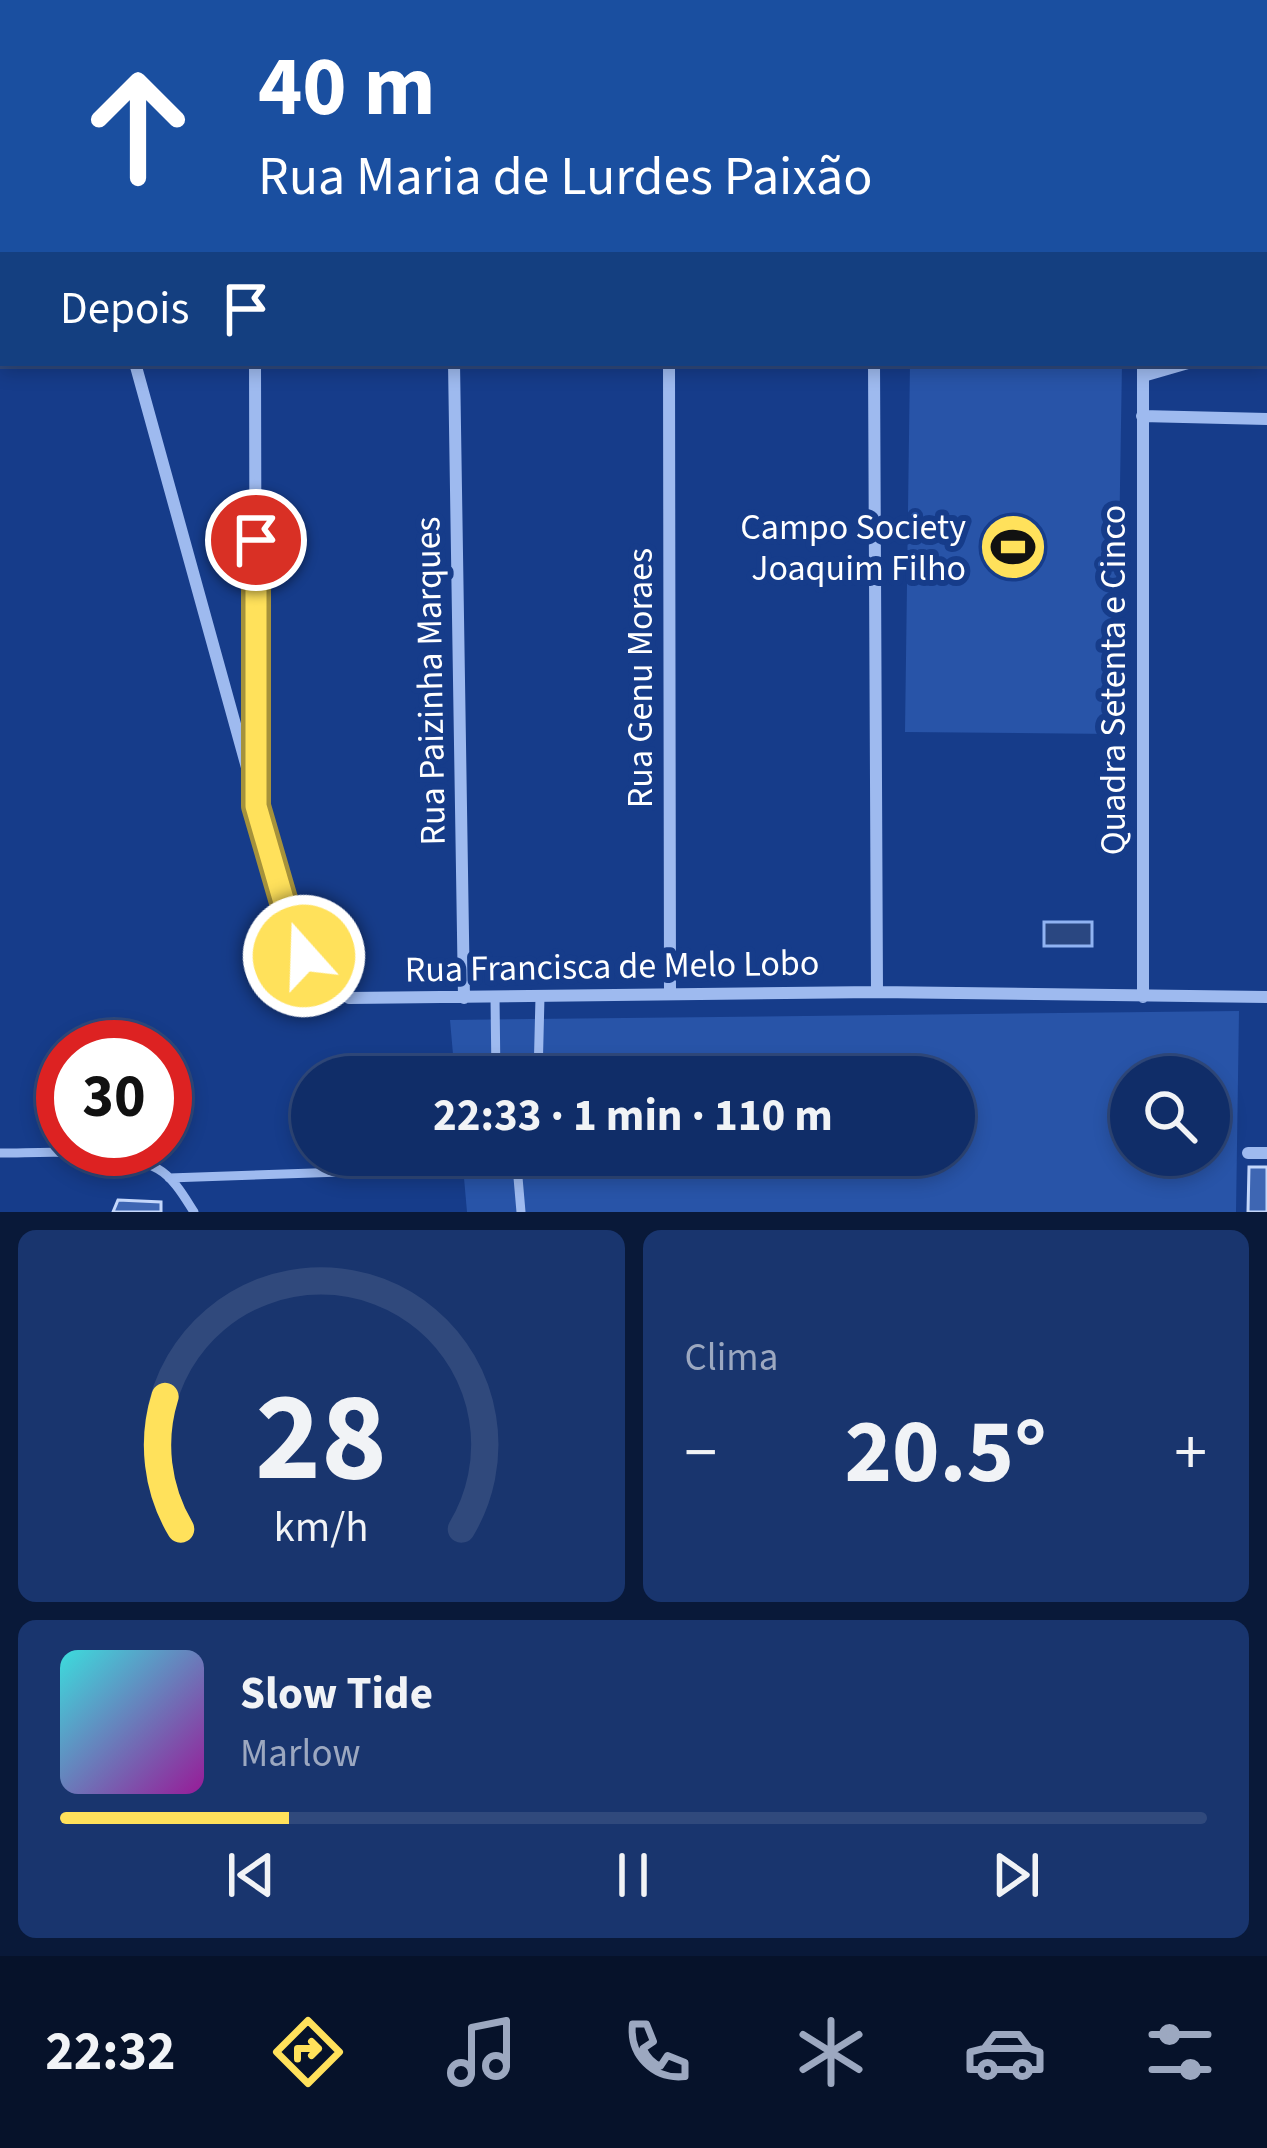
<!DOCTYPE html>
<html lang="pt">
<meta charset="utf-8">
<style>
:root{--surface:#102d68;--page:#19356e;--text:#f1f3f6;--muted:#9ca8c0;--line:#30497c;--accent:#ffe15b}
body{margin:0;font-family:"Source Sans 3",sans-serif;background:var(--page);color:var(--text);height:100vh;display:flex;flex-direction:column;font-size:45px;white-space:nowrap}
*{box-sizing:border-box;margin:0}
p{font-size:39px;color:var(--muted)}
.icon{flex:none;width:66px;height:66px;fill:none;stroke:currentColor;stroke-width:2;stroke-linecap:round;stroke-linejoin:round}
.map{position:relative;height:1212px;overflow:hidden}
.sheet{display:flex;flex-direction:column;gap:18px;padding:18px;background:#091939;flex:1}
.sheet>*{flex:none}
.hud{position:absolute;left:0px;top:0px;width:1269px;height:366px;box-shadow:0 6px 18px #0003,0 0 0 3px var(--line);background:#1a4fa0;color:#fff;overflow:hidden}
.buttons{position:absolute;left:1110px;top:1056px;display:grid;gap:24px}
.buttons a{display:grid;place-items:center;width:120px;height:120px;border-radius:50%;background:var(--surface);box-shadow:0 6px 18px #0003,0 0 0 3px var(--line);font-size:60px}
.speed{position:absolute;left:36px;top:1020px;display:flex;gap:24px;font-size:60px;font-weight:700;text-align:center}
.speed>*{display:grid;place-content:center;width:156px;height:156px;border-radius:50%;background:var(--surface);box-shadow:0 6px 18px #0003,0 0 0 3px var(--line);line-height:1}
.speed .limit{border:18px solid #d22;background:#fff;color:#111}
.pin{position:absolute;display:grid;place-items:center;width:102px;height:102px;color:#fff;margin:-51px;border:6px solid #fff;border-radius:50%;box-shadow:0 3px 12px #0007}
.me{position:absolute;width:132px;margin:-66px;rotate:340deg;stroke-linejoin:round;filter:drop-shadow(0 0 9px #0008)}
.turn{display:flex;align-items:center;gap:42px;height:252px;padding:0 60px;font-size:54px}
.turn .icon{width:156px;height:156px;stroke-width:2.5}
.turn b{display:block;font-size:84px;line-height:102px}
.then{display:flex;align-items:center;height:114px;padding:0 60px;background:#0003;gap:24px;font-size:45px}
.big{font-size:90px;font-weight:700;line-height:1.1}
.sheet .widget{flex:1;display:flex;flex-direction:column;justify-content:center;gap:18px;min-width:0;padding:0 42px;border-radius:18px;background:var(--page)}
.sheet .dial{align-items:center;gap:0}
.dial svg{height:312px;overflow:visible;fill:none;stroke:var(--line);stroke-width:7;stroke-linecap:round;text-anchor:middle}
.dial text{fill:var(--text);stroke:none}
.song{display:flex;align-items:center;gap:36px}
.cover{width:144px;height:144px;border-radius:18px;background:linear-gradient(135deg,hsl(180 70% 55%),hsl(300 70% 35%))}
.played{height:12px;border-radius:6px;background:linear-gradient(90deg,var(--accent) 20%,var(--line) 20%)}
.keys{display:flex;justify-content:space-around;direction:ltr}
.heat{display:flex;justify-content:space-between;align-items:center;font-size:66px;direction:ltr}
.sheet .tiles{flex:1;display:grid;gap:18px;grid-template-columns:1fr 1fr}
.widget:last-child{grid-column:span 2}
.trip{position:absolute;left:291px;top:1056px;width:684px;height:120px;border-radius:60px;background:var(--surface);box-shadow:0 6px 18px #0003,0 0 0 3px var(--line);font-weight:700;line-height:120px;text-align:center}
.tab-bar{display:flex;height:192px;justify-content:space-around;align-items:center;background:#06122a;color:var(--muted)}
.tab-bar .icon{width:84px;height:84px}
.tab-bar .selected{color:var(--accent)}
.tab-bar b{font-size:54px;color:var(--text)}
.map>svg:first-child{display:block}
.green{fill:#2854a8;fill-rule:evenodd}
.water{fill:#2a4781;stroke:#90b3f2;stroke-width:3}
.building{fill:#3e66b3;stroke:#c4d7fb;stroke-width:3}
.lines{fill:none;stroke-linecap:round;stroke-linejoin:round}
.service{stroke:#9ebaef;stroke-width:9}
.minor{stroke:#9ebaef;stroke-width:12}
.route-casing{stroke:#a6923b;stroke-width:30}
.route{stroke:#ffe15b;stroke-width:21}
.labels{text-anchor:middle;stroke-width:12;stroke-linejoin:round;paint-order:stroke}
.poi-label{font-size:36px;fill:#fff;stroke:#163c8a;text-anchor:end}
.street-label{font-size:36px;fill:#fff;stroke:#163c8a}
</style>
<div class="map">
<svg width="1267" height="1212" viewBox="0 0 1267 1212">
<rect width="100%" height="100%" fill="#163c8a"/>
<path class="green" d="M892,0H1267V20L1266,3Z
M910,363H1122L1116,734L905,732Z
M1239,1011L1236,1212H467L462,1155H954V1077H455L450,1020ZM1131,1077H1209V1155H1131Z"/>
<path class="water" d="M1044,922H1092V946H1044Z"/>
<path class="building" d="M1249,1167H1267V1212H1248Z
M118,1200L161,1202V1212H113Z"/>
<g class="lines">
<path class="service" d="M495,997L496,1077
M538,1077L540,997
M0,1153C46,1153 117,1147 158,1169C174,1178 185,1198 194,1212
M511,1155L517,1166L521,1212
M169,1178L517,1166"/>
<path class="minor" d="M59,0V3
M256,3V0
M452,3V0
M668,3V0
M876,3V0
M1266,40H1267
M1266,335H1267
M135,363L292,930C306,961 320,980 349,998L877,992L1267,997
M255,363L256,787
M454,363L464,998
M669,363L670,993
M874,363L877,992
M1143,376L1188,363
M1142,416L1267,419
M1143,997V363
M1248,1153H1267"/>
</g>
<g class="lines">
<defs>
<path id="route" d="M256,540V806L292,930L304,956"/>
</defs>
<use href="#route" class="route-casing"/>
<use href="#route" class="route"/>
</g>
<defs>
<symbol id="stadium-disc" viewBox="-11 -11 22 22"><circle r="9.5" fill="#ffe15b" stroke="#163c8a"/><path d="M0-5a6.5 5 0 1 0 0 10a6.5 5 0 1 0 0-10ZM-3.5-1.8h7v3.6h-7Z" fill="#111"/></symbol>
</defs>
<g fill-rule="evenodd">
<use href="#stadium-disc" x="975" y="509" width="76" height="76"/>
</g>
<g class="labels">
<g class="poi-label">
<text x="966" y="539">Campo Society<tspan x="966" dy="41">Joaquim Filho</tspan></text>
</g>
<g class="street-label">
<text transform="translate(639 678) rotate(-90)" y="13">Rua Genu Moraes</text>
<text transform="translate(1112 680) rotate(-90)" y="13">Quadra Setenta e Cinco</text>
<text transform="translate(429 681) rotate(-91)" y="13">Rua Paizinha Marques</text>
<text transform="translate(612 965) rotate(-1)" y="13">Rua Francisca de Melo Lobo</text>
</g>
</g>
</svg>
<div class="buttons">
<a><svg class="icon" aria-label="search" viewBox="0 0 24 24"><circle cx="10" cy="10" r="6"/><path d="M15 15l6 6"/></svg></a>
</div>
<div class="speed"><div class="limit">30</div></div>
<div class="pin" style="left:256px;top:540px;background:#d93025"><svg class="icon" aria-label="arrive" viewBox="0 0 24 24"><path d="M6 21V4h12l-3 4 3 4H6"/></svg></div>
<svg class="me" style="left:304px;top:956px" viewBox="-20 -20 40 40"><circle r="17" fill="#ffe15b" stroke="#fff" stroke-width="3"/><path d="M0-11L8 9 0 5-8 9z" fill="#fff"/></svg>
<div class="trip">22:33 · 1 min · 110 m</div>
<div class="hud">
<div class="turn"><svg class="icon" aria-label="ahead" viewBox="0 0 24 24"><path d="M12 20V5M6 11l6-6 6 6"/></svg><div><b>40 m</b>Rua Maria de Lurdes Paixão</div></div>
<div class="then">Depois<svg class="icon" aria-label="arrive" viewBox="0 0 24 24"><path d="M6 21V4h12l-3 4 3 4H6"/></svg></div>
</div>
</div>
<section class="sheet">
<div class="tiles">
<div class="widget dial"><svg viewBox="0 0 100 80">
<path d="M14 69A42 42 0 1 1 86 69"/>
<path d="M14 69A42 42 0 0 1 10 35" stroke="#ffe15b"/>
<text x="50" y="56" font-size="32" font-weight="700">28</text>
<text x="50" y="72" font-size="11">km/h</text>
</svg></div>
<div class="widget"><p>Clima</p>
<div class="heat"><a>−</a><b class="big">20.5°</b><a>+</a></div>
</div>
<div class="widget">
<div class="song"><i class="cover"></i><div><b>Slow Tide</b><p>Marlow</p></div></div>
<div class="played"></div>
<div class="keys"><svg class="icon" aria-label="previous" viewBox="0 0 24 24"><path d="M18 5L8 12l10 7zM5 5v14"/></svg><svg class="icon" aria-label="pause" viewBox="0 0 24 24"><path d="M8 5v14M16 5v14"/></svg><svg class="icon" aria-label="next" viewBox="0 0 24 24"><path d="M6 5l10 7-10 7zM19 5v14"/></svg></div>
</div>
</div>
</section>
<nav class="tab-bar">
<b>22:32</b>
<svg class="icon selected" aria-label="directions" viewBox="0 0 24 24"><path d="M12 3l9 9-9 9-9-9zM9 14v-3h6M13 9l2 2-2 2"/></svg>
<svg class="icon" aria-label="music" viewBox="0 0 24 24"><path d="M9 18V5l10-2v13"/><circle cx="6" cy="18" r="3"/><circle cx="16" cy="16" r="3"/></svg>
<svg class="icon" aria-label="phone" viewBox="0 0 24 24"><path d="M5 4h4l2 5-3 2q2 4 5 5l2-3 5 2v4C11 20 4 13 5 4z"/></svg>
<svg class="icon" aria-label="climate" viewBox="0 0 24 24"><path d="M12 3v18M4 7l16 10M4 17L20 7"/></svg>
<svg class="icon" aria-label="car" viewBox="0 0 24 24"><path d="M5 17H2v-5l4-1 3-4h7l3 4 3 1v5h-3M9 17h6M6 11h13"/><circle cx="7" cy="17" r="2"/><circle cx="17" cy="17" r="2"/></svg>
<svg class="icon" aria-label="filters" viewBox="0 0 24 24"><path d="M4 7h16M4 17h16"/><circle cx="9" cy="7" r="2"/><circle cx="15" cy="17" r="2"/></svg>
</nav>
